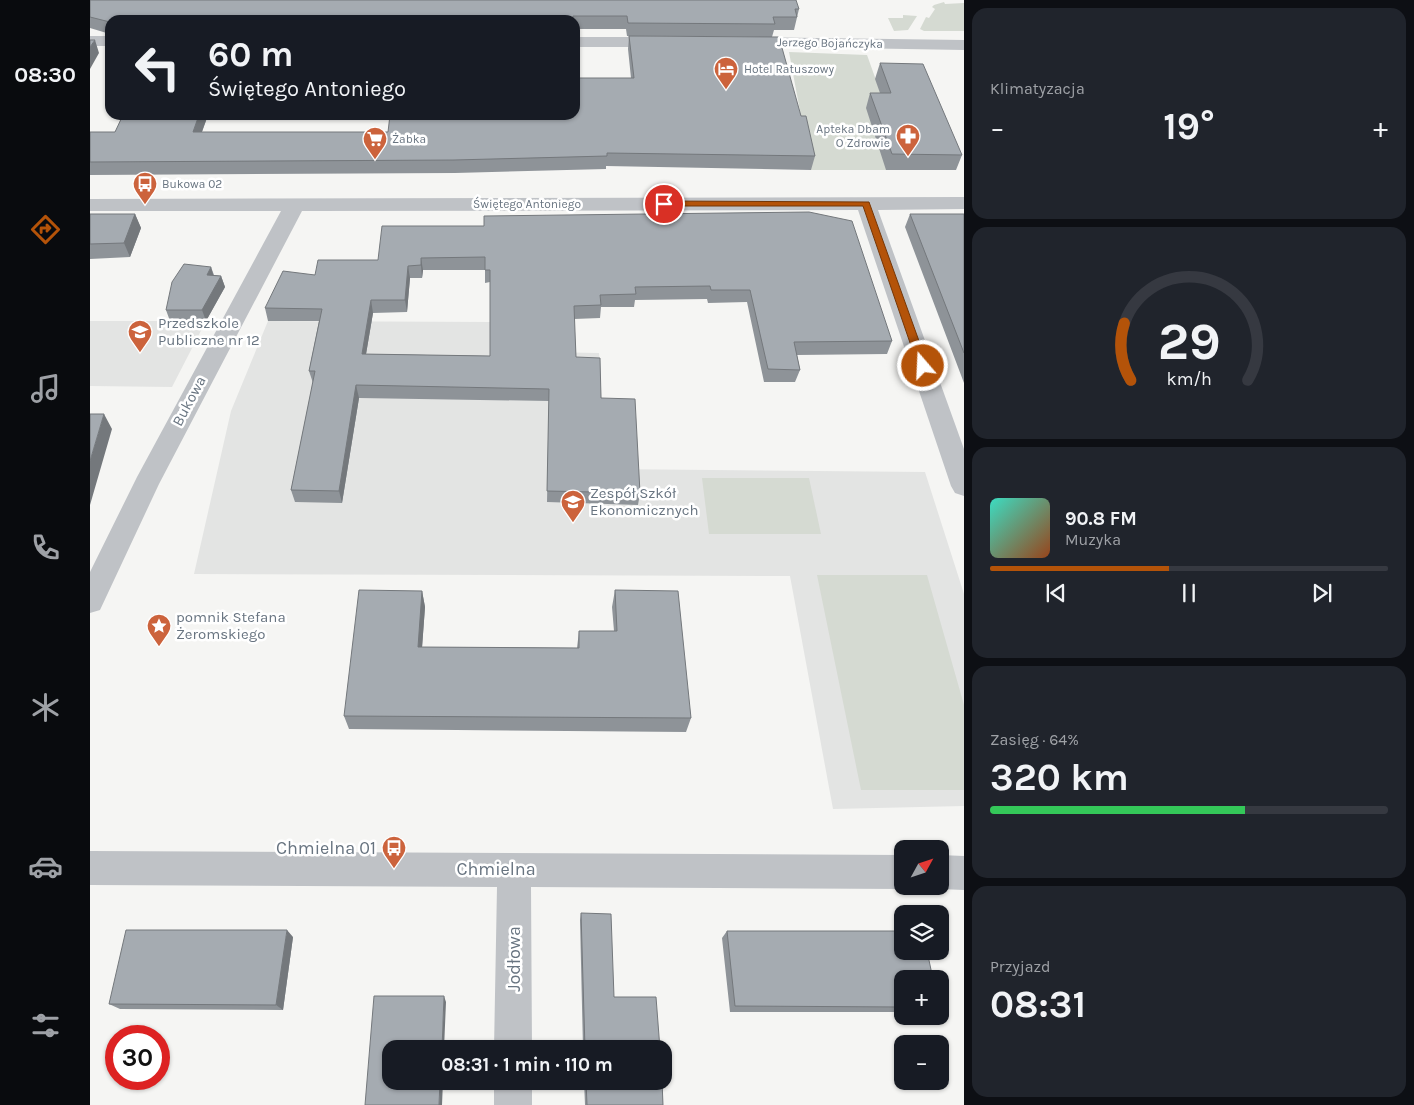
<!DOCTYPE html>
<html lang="pl">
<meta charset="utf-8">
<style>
:root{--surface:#171b24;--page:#20242c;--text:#f1f3f6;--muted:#9ea1a6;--line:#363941;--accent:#b45309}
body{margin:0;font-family:Karla,sans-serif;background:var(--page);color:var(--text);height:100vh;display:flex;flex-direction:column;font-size:19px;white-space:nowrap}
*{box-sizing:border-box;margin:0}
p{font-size:16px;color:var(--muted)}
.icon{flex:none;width:28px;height:28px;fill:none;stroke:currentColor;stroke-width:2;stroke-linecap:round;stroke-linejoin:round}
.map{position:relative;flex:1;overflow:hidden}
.sheet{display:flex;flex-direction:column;gap:8px;padding:8px;background:#0d0f14;width:450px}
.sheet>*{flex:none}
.guide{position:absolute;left:15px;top:15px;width:475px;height:105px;border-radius:15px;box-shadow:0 1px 4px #0004;background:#171b24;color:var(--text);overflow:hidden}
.needle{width:32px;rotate:50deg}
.controls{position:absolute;left:804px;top:840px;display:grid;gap:10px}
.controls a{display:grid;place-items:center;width:55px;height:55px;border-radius:10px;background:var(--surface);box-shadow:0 1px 4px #0004;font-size:25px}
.speed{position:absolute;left:15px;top:1025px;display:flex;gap:10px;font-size:25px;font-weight:700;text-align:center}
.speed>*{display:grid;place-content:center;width:65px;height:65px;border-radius:50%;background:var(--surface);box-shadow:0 1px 4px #0004;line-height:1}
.speed .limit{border:8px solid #d22;background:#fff;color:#111}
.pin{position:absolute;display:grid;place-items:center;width:42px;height:42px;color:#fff;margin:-21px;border:2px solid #fff;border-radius:50%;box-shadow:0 1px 5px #0007}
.me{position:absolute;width:55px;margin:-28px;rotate:341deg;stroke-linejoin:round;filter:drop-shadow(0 0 4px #0008)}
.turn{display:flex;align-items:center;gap:18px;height:105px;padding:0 20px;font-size:22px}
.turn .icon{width:65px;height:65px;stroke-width:2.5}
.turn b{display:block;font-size:35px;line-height:42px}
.big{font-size:38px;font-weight:700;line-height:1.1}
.sheet .card{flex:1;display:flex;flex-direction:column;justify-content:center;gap:8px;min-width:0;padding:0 18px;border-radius:15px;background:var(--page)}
.sheet .dial{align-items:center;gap:0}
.dial svg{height:130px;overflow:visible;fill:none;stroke:var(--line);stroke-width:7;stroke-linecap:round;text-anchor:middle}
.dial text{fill:var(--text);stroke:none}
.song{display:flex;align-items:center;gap:15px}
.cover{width:60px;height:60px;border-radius:8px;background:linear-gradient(135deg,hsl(170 70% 55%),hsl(20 70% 35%))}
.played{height:5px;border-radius:2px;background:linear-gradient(90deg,var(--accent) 45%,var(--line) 45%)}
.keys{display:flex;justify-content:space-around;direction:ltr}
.heat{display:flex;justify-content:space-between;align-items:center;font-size:28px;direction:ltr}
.charge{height:8px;border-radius:4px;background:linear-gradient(90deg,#34c759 64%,var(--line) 0)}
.trip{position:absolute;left:292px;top:1040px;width:290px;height:50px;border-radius:15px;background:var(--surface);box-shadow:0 1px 4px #0004;font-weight:700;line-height:50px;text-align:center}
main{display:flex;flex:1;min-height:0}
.dock{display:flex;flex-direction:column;width:90px;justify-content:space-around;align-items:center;background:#090b0e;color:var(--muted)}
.dock .icon{width:35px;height:35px}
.dock .current{color:var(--accent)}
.dock b{font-size:22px;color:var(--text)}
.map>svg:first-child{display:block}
.built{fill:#e3e4e3}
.green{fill:#d5dad2}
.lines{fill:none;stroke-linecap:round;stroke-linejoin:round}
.minor{fill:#bfc2c6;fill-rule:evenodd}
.wall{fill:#8e9398;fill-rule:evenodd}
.shaded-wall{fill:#74787c}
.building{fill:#a5abb1;stroke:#74787c;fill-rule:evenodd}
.route{fill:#b45309;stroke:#753606}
.labels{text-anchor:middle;stroke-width:5;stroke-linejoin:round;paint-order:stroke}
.far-street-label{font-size:12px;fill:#687480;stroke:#fff}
.far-poi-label{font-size:12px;fill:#687480;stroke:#fff;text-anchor:start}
.poi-label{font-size:15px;fill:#687480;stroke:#fff;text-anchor:start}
.street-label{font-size:15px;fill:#687480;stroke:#fff}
.near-poi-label{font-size:18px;fill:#687480;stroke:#fff;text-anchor:end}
.near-street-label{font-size:18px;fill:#687480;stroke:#fff}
</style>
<main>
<nav class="dock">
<b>08:30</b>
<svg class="icon current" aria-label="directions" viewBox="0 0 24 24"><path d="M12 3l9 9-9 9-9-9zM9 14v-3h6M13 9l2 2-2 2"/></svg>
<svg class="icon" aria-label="music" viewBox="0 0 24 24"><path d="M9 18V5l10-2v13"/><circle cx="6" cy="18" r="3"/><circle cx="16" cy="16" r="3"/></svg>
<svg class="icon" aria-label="phone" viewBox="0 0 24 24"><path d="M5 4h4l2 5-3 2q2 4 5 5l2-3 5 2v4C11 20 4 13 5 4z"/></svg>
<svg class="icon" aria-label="climate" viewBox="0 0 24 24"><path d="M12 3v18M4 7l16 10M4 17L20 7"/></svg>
<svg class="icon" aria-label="car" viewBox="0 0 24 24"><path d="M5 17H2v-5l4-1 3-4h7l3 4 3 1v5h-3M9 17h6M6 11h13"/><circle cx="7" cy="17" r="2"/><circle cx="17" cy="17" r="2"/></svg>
<svg class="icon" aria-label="filters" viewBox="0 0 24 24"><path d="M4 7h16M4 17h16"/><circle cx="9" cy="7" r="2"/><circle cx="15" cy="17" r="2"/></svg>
</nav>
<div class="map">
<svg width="874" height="1105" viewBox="0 0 874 1105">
<rect width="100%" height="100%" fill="#f5f5f3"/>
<path class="built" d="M0,321H116L82,387L0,386Z
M178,321L401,322L453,352L509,353L516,469L835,472L874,594V806L743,809L700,576L104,574L141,411Z"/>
<path class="green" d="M854,2L855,4L874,3V31H834L830,29L836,17L839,18L845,9L842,7L844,5Z
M813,15L827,16L818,30L804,31L798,18H813Z
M699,52L777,55L796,108V170H721Z
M612,478H719L731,534H619Z
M727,575H837L874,705V790H771Z"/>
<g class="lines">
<path class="minor" d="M0,36H20V46H0Z
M485,37H575L581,38L584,42L581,46L575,47H485Z
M653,37L874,40V50L647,46L644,42L647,38Z
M874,197V209L788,210L874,449V496L865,493L861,486L768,210L212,211L69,484L10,610L0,613V572L47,477L191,211H0V199Z
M0,851L812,855V886H818L812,889L441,887L442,1049H404L407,887L0,885Z
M850,855L874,856V890L850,889L844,886H850Z
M404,1081H442V1105H404Z"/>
</g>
<path class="wall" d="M0,0L709,9L704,30H684L682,37L537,36L536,29H485V20H20V34L0,28Z
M539,36L711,116L725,156L721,170L516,166V169L365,173L0,175V132H25L33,115H118L112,132H298L541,78L538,49Z
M790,63L872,155L866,170H796L776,108L780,93H790L785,79Z
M719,212L802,341L797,354L707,355L710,370L705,382H674L657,302L618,303L617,299L545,300L544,307H511L510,318L484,319L486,357L511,398L550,493L548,505L457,502L459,401L269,398L252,503L205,502L201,490L223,383L219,371L229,321H178L175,308L225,275L288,260L394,226ZM333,270H395V283L400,282V356L276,354L283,313L317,312L320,278H332Z
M0,214H45L51,228L40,257L0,259Z
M820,214H874V383L815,227Z
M121,267L124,275L131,276L135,287L116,321H80L76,310Z
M525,590L601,718L596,732L259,729L254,716L332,591L335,607L332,647L487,648L489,631H524L522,607Z
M491,913L524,997L570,1049H493L490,920Z
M637,931L812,979V1012H640L632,938Z
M203,937L193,1010L30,1009L19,1004Z
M494,1081H572L573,1105H495Z"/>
<path class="shaded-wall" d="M5,40L9,53L0,69V47Z
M109,115H118L107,145L103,132Z
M45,214L51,228L40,257L34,243Z
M331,258L333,270L332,278L331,265Z
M318,266L320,278L317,312L315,300Z
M121,267L124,278L117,275Z
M131,276L135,287L116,321L112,310Z
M281,300L283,313L274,366L272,354Z
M266,385L269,398L252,503L249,491Z
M14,414L22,429L0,505V461Z
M332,591L335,607L331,662L328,647Z
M197,930L203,937L193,1010L186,1005Z
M354,996L356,1002L354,1049H352Z
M350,1081H353L352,1105H349Z"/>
<path class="building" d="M0,0H706L709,9H705L707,17H683L685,24L538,23L537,16H483L482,20H20V22L0,17Z
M539,36L689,37L711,116H716L725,156L517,153V156L364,160L0,162V132H25L33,115H109L103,132H298L300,115H485V78H544Z
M0,40H5L0,47Z
M790,63L833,64L872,155L802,154L780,93H801Z
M719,212L762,221L802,341L704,342L710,370L678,369L660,290H621L620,286L545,287L546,294L510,295L511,305L484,306L486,357L510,358L511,398L545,399L550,493L457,491L459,389L266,385L249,491L201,490L225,371H219L232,309L175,308L193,271L225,275L228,260H288L292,226H394V216ZM395,257V270H400V356L272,354L281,300H315L318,266L331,265V258Z
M0,214H45L34,243L0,244Z
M820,214H874V353Z
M94,264L121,267L117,275L131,276L112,310H76L82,282Z
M0,414H14L0,461Z
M269,590L332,591L328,647L489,648V631H527L525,590L588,591L601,718L254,716Z
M491,913L521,914L524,997H566L570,1049H495Z
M36,930H197L186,1005L19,1004Z
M637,931H812V951H837L843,979H812V1007L645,1006Z
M284,996H354L352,1049H301V1081H350L349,1105H275Z
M496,1081H572L573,1105H497Z"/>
<path class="route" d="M574,201L779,202L838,366L836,369H829L828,366L773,206H571V202Z"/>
<defs>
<symbol id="hotel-pin" viewBox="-11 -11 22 30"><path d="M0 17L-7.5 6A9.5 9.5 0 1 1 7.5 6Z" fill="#cc633c" stroke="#fff"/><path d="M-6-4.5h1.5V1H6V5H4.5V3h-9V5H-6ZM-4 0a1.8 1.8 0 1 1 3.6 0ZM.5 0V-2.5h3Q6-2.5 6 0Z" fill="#fff"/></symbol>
<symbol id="pharmacy-pin" viewBox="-11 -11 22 30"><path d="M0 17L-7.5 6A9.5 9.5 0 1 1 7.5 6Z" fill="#cc633c" stroke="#fff"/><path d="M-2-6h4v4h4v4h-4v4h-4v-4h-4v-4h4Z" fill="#fff"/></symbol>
<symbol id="supermarket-pin" viewBox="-11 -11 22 30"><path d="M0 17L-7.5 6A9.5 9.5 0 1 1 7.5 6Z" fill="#cc633c" stroke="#fff"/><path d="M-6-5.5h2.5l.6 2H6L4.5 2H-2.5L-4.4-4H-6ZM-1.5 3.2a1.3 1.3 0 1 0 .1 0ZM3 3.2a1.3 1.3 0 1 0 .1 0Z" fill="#fff"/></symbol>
<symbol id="bus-pin" viewBox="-11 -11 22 30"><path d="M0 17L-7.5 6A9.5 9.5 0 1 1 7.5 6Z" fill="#cc633c" stroke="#fff"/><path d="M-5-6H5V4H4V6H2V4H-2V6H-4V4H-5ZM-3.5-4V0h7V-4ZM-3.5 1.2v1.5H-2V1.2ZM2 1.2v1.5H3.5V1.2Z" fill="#fff"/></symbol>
<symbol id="school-pin" viewBox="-11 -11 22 30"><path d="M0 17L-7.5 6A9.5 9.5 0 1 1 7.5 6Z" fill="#cc633c" stroke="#fff"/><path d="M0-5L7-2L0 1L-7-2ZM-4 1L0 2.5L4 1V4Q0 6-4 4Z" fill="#fff"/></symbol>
<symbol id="sight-pin" viewBox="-11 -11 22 30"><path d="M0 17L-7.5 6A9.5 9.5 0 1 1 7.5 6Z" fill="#cc633c" stroke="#fff"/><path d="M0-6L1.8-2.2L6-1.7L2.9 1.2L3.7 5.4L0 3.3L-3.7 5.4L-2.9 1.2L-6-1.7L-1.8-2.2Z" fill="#fff"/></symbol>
</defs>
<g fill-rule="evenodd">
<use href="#hotel-pin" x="622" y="55" width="28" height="38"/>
<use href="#pharmacy-pin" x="804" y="122" width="28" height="38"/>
<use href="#supermarket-pin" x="271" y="125" width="28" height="38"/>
<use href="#bus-pin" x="41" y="170" width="28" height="38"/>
<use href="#school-pin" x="36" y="318" width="28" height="38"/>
<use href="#school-pin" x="469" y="488" width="28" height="38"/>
<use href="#sight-pin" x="55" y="612" width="28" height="38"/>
<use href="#bus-pin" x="290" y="834" width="28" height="38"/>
</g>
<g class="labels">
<g class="far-street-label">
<text transform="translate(740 43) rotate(1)" y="4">Jerzego Bojańczyka</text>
<text x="437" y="208">Świętego Antoniego</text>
</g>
<g class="far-poi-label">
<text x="654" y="73">Hotel Ratuszowy</text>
<text x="800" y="133" text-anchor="end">Apteka Dbam<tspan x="800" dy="14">O Zdrowie</tspan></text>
<text x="302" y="143">Żabka</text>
<text x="72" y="188">Bukowa 02</text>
</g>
<g class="poi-label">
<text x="68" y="328">Przedszkole<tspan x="68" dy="17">Publiczne nr 12</tspan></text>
<text x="500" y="498">Zespół Szkół<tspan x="500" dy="17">Ekonomicznych</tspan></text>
<text x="86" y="622">pomnik Stefana<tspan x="86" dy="17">Żeromskiego</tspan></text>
</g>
<g class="street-label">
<text transform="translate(99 401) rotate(-62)" y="5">Bukowa</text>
</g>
<g class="near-poi-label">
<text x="286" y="854">Chmielna 01</text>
</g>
<g class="near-street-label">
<text x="406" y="875">Chmielna</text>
<text transform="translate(424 959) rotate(-90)" y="6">Jodłowa</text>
</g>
</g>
</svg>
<div class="controls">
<a><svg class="needle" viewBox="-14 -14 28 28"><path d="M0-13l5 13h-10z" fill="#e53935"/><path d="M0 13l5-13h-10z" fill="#9ea1a6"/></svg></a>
<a><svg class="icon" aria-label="layers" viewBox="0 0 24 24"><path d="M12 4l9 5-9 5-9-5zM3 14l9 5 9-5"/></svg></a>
<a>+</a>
<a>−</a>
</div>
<div class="speed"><div class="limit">30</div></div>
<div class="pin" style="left:574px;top:204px;background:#d93025"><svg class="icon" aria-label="arrive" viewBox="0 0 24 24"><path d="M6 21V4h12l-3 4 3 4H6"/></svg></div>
<svg class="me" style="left:833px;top:366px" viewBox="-20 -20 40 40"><circle r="17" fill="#b45309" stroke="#fff" stroke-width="3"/><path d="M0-11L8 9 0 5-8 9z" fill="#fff"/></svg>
<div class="trip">08:31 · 1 min · 110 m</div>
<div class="guide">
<div class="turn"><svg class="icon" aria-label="left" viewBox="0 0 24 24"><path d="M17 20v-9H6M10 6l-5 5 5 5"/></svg><div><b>60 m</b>Świętego Antoniego</div></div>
</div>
</div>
<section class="sheet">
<div class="card"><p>Klimatyzacja</p>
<div class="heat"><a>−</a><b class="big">19°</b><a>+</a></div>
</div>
<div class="card dial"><svg viewBox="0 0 100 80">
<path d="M14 69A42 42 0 1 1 86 69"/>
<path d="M14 69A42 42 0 0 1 10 34" stroke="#b45309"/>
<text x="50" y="56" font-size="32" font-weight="700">29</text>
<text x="50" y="72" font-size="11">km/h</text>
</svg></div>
<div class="card">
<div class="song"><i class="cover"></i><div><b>90.8 FM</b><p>Muzyka</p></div></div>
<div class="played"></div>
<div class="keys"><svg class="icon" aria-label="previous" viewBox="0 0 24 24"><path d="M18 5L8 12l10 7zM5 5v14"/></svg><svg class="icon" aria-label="pause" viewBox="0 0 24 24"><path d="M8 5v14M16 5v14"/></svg><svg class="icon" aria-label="next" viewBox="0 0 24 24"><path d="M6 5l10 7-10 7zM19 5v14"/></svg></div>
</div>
<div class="card"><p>Zasięg · 64%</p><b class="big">320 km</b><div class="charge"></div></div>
<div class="card"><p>Przyjazd</p><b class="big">08:31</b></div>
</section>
</main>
